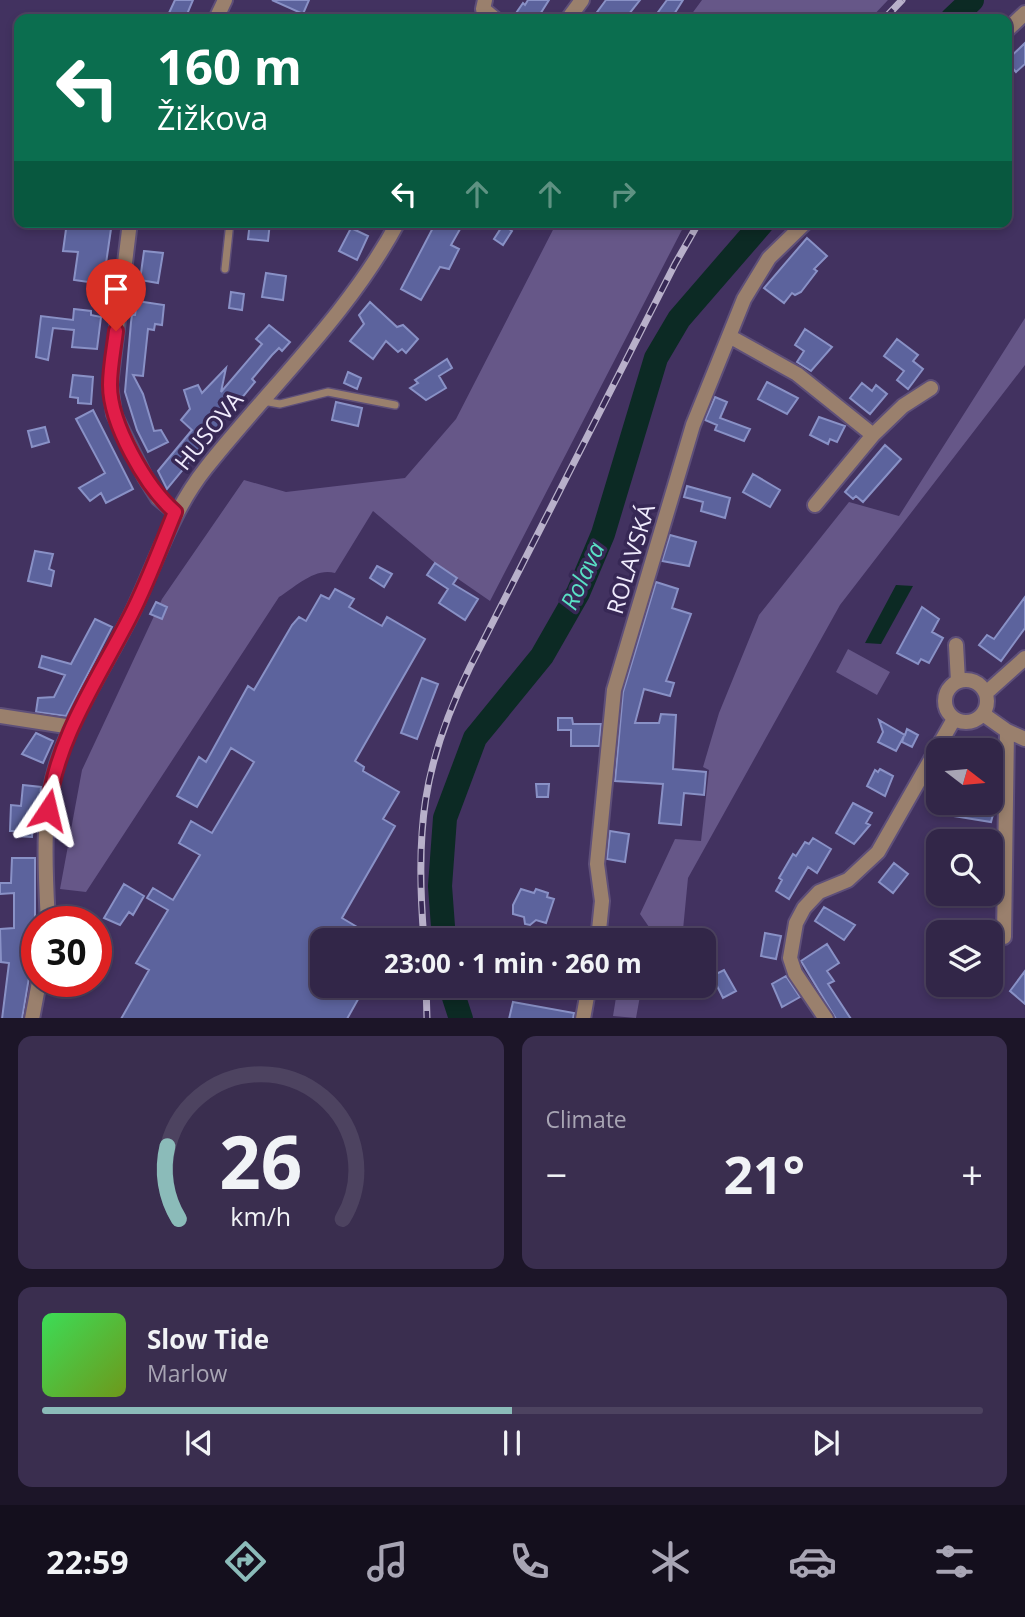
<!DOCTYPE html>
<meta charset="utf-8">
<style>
:root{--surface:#322648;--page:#3a2e4f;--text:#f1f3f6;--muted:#a8a5b4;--line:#4d4360;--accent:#8bbbb9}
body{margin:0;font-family:"Open Sans",sans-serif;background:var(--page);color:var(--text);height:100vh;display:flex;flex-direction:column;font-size:26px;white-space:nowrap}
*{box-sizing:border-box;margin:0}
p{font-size:23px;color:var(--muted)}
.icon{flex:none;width:38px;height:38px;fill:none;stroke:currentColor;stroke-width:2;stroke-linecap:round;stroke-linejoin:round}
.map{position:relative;height:1018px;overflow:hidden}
.side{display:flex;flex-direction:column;gap:18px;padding:18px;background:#1c1528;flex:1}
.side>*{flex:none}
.banner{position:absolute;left:14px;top:14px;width:998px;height:214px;border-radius:14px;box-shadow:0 4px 10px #0003,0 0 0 2px var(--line);background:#0b6e4f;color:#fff;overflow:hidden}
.needle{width:46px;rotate:106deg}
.buttons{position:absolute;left:926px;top:738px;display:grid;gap:14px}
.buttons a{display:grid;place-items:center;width:77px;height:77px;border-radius:14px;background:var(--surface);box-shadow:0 4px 10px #0003,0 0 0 2px var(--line);font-size:35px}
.speed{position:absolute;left:21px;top:906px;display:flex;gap:14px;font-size:35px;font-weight:700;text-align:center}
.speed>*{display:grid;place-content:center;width:91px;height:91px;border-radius:50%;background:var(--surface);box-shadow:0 4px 10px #0003,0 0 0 2px var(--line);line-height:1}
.speed .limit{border:10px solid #d22;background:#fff;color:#111}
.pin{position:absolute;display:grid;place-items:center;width:60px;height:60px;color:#fff;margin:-72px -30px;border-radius:50% 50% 50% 0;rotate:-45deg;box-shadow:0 0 7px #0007}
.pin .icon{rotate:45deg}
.me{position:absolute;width:77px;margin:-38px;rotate:10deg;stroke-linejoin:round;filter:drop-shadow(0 0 5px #0008)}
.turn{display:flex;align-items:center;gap:24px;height:147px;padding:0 28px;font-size:32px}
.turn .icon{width:91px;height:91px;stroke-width:2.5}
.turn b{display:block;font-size:49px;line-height:60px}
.lanes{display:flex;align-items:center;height:66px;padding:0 28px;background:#0003;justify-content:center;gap:35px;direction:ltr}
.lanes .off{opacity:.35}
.big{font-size:52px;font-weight:700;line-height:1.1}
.side .card{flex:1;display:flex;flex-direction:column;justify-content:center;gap:10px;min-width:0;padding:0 24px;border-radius:14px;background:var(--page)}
.side .dial{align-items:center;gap:0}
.dial svg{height:182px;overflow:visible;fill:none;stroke:var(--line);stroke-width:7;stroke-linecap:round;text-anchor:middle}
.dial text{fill:var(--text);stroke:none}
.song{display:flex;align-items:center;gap:21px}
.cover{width:84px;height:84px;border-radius:10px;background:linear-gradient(135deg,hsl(130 70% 55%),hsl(80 70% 35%))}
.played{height:7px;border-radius:4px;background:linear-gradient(90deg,var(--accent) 50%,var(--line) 50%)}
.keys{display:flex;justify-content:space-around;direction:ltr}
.heat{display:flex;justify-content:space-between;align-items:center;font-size:38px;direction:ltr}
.side .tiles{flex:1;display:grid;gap:18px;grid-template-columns:1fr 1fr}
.card:last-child{grid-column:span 2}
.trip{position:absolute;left:310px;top:928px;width:406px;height:70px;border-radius:14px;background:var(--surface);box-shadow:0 4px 10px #0003,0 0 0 2px var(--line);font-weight:700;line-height:70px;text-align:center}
.dock{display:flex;height:112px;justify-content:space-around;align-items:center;background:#140f1d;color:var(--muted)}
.dock .icon{width:49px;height:49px}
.dock .active{color:var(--accent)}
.dock b{font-size:32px;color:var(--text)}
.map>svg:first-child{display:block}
.green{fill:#665788}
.water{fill:#0c2a24}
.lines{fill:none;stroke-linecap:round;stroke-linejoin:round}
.river{stroke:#0c2a24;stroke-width:24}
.building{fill:#5c639d;stroke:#8991c6;stroke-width:2}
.lane-casing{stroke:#5e4f79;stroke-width:10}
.street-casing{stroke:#5e4f79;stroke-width:18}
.lane{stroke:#9a806d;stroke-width:7}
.street{stroke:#9a806d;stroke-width:14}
.rail-casing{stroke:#b8b0ca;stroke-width:7}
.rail{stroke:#372855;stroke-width:4.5;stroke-dasharray:13;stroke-linecap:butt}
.route-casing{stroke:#92132f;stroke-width:18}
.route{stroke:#e11d48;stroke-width:12}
.labels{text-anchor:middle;stroke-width:7;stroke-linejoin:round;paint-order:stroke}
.street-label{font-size:23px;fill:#efeafc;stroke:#372855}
.water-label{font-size:24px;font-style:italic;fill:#59dfc4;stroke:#372855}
</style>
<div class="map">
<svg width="1025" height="1019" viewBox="0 0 1025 1019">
<rect width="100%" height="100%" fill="#423260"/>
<path class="green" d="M702,0H888L870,19H688Z
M557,222H686L490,601L435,563L373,511L335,573C315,567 295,587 279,597L86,892L60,889L82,770L162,599L244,480L286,492L405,478L456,419Z
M1025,318V365L840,605L688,878L682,940H658L640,914L675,839L701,841L709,770L703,767L719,713L759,615L849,502L899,516Z
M848,649L890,672L877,695L836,672Z
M618,985H642L636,1018L613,1016Z"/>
<path class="water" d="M896,585L913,586L881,644L865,643Z"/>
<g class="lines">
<path class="river" d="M952,19L972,0
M444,940L440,886L445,818L475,738L542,656L578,593L603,534L656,358L679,319L763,222
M450,985L461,1019"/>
</g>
<path class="building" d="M175,0H193L185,19L169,13Z
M272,0H309L303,14Z
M528,0H549L537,19H512L523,3L525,5Z
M606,0H640L625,19H592Z
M667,0H683L671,19H653Z
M1025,43V64L1016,72L1006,61Z
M67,222L111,229L103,284L74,280L78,252L63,251Z
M250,222H270L268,241L248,239Z
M436,222H464L451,245L459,249L449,269L440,267L421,300L401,289Z
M503,225L512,231L503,245L494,239Z
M351,228L368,236L357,260L339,251Z
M807,238L827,256L814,269L817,271L801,292L795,295L792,293L784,303L764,288Z
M144,251L163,253L158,283L140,280Z
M266,273L286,276L283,300L262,297Z
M231,292L244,294L242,310L229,308Z
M137,301L164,305L162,325L155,324L154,330L148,329L143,376L133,375L143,394L154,431L161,430L168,442L148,452L137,430L125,392L131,322L132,315H135Z
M370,302L397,327L403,325L418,339L406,353L402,349L398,352L386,341L373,359L350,341L364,324L359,315Z
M74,309L91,311V315L101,317L97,349L72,347L74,330L53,328L48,360L36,357L41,316L73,320Z
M269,325L290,342L282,351L279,348L272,355L252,379L255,382L167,489L158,471L192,430L181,420L190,409L184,390L198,385L202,393L226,368L221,392L262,344L256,339Z
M805,329L832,347L811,371L797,362L804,351L795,345Z
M897,339L918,355L913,361L923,369L908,389L897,380L904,371L884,356Z
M447,359L452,368L439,376L446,388L426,400L410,388L418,383L415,380Z
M348,372L361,378L357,389L344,383Z
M73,375L93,377L91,404L78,403V398L70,397Z
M767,382L798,398L787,414L758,399Z
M862,383L872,391L876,385L887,394L870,414L850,398Z
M715,397L727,402L720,418L750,429L744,441L715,430L717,425L705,420Z
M336,402L362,408L358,426L332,420Z
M93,410L133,489L106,503L101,493L90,501L79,488L105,473L76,419Z
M819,417L845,426L837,442L830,439L828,444L810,435Z
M45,427L49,442L32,447L28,431Z
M885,445L901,459L863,502L856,496L853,499L845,492Z
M753,474L780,490L770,507L743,492Z
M687,486L730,498L725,518L701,511L703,502L684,497Z
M670,535L696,542L689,566L662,561Z
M35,551L53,554L49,569L54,571L51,586L28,581Z
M435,563L457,578L453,584L478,599L465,620L439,603L448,589L427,575Z
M377,566L392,574L384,587L370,578Z
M656,582L678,589L672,608L691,614L666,681L674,683L670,696L644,689L635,723H659L661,714L676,715L673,769L706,772L704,795L684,793L681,825L659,823L663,784L615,781L623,692Z
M335,589L354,599L349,607L382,626L387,617L425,639L355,761L364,767L363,771L399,792L383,819L395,826L342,918L379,940H322V985H366L347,1019H121L149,970L136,963L168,910L147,898L153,888L173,900L200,855L179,843L191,821L212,833L254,762L231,748L197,807L177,796L199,757L206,762L248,686L254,690L292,625L299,617L306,621L321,595L329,599Z
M1025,597V628L1001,661L979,645L987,635L994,639Z
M156,602L167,607L162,619L150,614Z
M922,607L939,619L932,632L943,638L929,663L921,659L918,664L897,653Z
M95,619L112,627L66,716L36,712L38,698L54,697L65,675L39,667L42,656L71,664Z
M422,678L438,684L417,739L401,733Z
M558,718H572L573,724H601L599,746H571V730H558Z
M879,720L905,735L907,729L918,735L912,747L902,742L904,736L896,751L878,742L883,732Z
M36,733L53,741L43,763L22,754Z
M880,769L893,776L885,796L867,786L875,770L878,772Z
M536,784H549L548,797H537Z
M23,785L41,787L39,807H34L32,837L15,836L16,831H10L11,805L21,806Z
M853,803L872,813L866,823L870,825L854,844L836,833Z
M949,803H996L991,822L947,815Z
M610,831L629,834L625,862L607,859Z
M813,838L831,849L817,873L808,867L789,899L776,891L782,880L779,878L793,854L796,856L805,842L809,844Z
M12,858H35V942L22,1019H2L9,963L1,962L0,929L14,928V893L0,894V883H11Z
M894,863L908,874L893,893L879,882Z
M124,884L144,896L133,915L129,912L120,925L104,918Z
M521,889L534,893L536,889L548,893L547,897L554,899L546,923L536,920L530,925L525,924L524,917L513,914V905Z
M824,907L855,925L844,940L815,921Z
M765,933L781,936L776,959L761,956Z
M827,944L839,963L827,971L834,981L828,984L851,1019H836L801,961Z
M724,970L736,991L723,998L712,976Z
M1025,971V1004L1010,991Z
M786,976L800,997L782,1007L772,984Z
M513,1002L574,1013L573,1019H509Z"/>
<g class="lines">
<defs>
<path id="lane" d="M225,269L230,222
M263,401L280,404L328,392L395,405"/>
<path id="street" d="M485,0L483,9L495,19
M216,19L225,0
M568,19L582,0
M1006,31L1025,13
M130,222L110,385L114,414L145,477L158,498L175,512
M729,336L797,374L873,435L815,505
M873,435L903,406L931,388
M956,645L958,681
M945 701a21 21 0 1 1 42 0a21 21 0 1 1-42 0Z
M986,693L1025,658
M983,714L1007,731L1025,739
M0,716L72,727
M48,922C45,866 41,808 60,755C78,705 109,660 132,613C156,563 171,512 206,468C270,387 349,314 398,222
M1004,937L1007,731
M598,940L602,901L597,864L614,690L693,425L744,299L769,258L806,222
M32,1019L39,982
M583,1019L589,985
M826,1019L795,973L790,958L796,923L804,908L819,892L848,880L878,852L954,719"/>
</defs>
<use href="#lane" class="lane-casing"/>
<use href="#street" class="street-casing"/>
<use href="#lane" class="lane"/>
<use href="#street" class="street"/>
<defs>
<path id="rail" d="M884,19L902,0
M424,940C415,832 422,765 470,667L675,264L699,222
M426,985L427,1019"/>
</defs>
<use href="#rail" class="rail-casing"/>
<use href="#rail" class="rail"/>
</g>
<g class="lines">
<defs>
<path id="route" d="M48,810C56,738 99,678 131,615C148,582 161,546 175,512C146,487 110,424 110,385C110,367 114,348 116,331"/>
</defs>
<use href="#route" class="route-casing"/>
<use href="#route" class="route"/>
</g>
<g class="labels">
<g class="street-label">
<text transform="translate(209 431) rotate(-51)" y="8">HUSOVA</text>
<text transform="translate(631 559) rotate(-73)" y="8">ROLAVSKÁ</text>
</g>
<g class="water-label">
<text transform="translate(583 576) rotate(-65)" y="8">Rolava</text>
</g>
</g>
</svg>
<div class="buttons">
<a><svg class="needle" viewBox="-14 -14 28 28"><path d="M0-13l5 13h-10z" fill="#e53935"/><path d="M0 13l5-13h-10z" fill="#a8a5b4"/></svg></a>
<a><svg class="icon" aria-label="search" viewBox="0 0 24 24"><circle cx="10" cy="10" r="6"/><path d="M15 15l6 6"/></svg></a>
<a><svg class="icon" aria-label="layers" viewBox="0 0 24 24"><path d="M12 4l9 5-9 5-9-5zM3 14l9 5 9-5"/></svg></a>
</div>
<div class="speed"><div class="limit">30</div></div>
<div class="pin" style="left:116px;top:331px;background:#d93025"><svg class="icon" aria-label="arrive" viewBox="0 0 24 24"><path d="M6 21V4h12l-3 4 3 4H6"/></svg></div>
<svg class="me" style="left:48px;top:810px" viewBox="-20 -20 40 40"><path d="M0-17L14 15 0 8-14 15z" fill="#e11d48" stroke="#fff" stroke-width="4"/></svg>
<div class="trip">23:00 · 1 min · 260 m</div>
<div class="banner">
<div class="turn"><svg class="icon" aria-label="left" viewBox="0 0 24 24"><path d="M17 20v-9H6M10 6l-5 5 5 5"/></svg><div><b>160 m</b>Žižkova</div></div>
<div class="lanes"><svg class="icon" aria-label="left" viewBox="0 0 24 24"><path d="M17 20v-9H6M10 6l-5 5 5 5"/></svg><svg class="icon off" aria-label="ahead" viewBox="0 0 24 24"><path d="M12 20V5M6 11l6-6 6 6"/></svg><svg class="icon off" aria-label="ahead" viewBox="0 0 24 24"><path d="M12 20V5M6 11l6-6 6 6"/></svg><svg class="icon off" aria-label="right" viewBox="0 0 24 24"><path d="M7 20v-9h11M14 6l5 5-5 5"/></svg></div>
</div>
</div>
<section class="side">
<div class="tiles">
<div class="card dial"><svg viewBox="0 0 100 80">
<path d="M14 69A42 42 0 1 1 86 69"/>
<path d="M14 69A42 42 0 0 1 9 37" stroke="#8bbbb9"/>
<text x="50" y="56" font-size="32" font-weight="700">26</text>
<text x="50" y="72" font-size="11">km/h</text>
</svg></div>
<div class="card"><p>Climate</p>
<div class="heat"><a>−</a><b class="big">21°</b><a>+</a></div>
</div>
<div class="card">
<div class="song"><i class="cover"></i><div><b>Slow Tide</b><p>Marlow</p></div></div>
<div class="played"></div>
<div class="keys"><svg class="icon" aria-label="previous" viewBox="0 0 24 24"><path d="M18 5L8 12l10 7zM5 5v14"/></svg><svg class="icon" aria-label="pause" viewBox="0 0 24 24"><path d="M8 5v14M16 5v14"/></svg><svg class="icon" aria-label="next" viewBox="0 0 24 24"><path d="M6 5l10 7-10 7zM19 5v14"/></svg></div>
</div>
</div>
</section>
<nav class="dock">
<b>22:59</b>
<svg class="icon active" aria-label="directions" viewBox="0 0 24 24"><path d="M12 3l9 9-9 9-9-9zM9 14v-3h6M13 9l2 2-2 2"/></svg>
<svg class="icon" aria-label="music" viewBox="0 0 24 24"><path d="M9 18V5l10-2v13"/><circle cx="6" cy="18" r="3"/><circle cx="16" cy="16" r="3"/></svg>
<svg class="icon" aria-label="phone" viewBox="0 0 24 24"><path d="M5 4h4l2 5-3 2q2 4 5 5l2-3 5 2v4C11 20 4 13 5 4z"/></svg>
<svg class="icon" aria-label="climate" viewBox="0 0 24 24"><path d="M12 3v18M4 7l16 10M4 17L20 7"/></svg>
<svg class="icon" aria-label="car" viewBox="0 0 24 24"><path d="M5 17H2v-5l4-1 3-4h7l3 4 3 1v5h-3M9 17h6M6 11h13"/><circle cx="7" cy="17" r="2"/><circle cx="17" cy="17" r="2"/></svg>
<svg class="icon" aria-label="filters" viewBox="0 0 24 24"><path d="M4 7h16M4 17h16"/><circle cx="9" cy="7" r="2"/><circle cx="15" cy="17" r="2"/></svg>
</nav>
